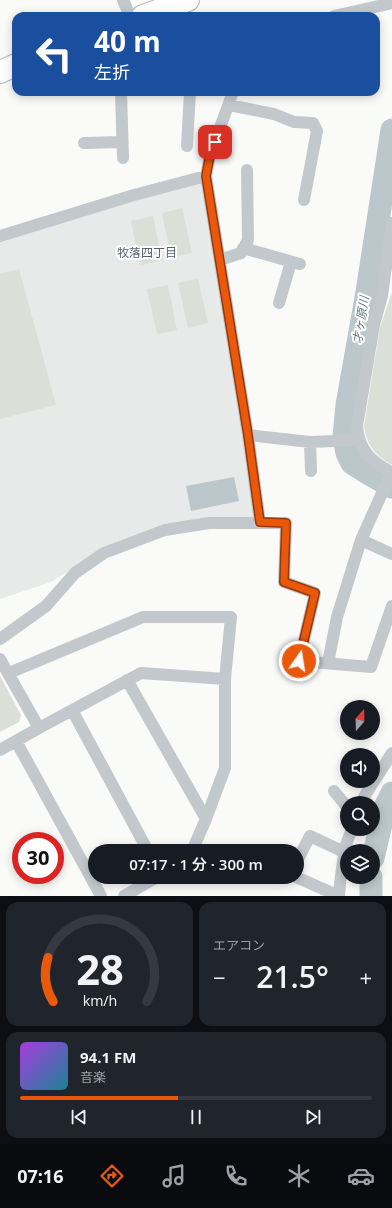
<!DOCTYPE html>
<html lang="ja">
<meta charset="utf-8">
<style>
:root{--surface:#171b24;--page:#20242c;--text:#f1f3f6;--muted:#9ea1a6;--line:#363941;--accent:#ea580c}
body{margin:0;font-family:"Open Sans","Noto Sans JP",sans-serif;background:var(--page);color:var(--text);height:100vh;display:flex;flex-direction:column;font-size:15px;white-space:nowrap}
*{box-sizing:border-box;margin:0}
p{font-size:13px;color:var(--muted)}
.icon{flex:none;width:22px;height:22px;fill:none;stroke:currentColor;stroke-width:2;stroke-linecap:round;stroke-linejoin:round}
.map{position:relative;height:896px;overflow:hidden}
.side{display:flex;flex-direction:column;gap:6px;padding:6px;background:#0d0f14;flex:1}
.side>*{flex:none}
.guide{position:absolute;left:12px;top:12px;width:368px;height:84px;border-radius:12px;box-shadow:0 2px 10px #0003;background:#1a4fa0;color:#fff;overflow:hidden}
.needle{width:26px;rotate:20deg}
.buttons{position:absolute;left:340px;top:700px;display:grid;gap:8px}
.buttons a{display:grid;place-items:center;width:40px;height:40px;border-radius:50%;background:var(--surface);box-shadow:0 2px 10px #0003;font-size:20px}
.speed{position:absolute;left:12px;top:832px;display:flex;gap:8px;font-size:20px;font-weight:700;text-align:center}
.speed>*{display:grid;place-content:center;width:52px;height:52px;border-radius:50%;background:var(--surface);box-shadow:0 2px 10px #0003;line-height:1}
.speed .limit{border:6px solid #d22;background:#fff;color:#111}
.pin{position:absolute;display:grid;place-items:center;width:34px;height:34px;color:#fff;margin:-17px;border-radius:8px;box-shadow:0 2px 6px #0006}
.me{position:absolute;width:44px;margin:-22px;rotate:13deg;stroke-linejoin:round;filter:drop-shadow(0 0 3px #0008)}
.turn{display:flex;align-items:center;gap:14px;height:84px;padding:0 16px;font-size:18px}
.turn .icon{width:52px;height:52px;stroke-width:2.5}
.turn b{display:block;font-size:28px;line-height:34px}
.big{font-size:30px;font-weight:600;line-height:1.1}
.side .widget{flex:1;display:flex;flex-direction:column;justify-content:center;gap:6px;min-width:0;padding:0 14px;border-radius:12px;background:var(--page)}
.side .dial{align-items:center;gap:0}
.dial svg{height:104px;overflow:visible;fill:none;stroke:var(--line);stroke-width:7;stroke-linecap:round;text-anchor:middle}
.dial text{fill:var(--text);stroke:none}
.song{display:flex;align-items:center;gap:12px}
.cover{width:48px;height:48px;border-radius:6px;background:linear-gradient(135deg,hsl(280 70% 55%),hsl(190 70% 35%))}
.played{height:4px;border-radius:2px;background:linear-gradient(90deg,var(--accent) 45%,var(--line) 45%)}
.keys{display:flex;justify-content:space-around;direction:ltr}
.heat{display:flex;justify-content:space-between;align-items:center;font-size:22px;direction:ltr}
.side .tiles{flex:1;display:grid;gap:6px;grid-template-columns:1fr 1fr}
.widget:last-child{grid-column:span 2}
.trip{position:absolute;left:88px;top:844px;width:216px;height:40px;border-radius:20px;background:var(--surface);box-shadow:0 2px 10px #0003;font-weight:600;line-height:40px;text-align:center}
.tabs{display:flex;height:64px;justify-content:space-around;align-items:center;background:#090b0e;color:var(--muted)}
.tabs .icon{width:28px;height:28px}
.tabs .current{color:var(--accent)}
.tabs b{font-size:18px;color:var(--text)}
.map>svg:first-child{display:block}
.built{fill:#e8e9e9}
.green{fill:#dadfd7}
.water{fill:#bbc7cb}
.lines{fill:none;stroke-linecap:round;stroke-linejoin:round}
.river{stroke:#bbc7cb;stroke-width:23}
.highway-casing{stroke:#b4b9bd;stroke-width:24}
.street{stroke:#c3c8cc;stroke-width:12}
.highway{stroke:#fff;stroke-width:22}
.route-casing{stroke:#983908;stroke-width:10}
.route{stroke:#ea580c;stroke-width:7}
.labels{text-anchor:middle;stroke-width:4;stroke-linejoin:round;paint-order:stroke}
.neighbourhood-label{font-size:12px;fill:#57646e;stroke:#fff}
.water-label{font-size:12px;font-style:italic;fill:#60757c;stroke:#fff}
</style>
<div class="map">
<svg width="392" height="896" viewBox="0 0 392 896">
<rect width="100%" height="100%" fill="#fafaf8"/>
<path class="built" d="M198,182L202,184L255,512V516L252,518H208L101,551L51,582L0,599V241Z"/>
<path class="green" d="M182,208L192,253L171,257L162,213Z
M153,216L162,260L140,265L131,221Z
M19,269L56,405L0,419V274Z
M198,279L208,323L188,328L178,283Z
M168,285L177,330L157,334L147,289Z
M392,292V465C375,455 367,446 364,426L380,327Z
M0,676L21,715L19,722L0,732Z"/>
<path class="water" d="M234,477L239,501L191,511L186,486Z"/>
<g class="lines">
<path class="river" d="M392,130L367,292L347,405L344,437L347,453L352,463L366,472L392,487
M373,858L385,807L392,793
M371,896V877"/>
<defs>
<path id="highway" d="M143,16L188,0
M0,72L16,65"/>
</defs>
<use href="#highway" class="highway-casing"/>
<path class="street" d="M123,0L130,16
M334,16L392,3
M121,92L123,158
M233,92L210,155L206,176L248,435L260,523
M229,105L274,114L294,122L313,123L317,131L304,200
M84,143L122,142
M187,146L190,92
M392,223L382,296L374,325L357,426C359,451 371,461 392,473
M0,236L134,195L206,176
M243,248L300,264
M220,260L241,253L248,240L247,170
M279,303L291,262
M248,435L310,442L359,440
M310,442L311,471
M361,540L391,473
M0,639L46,606L75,573L104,553L165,530L209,523H286L284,582L315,593L299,661L371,667L392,606
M0,659L39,728L0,750
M328,663L337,617L361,540L392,554
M9,673L143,617H231L225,679L141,673L39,728
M127,680L206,819L225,768V679
M72,710L148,851
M16,741L101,896
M334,791L347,807
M362,803L364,797L392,753
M192,851L206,819
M297,861L310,836L344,852
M296,877L339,896L340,883L345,847L352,829
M124,896L157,877"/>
<use href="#highway" class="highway"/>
</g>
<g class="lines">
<defs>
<path id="route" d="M215,142L210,155L206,176L248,435L260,522L286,523L284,582L315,593L299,661"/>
</defs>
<use href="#route" class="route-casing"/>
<use href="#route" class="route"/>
</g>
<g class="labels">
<g class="neighbourhood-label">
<text x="147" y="257">牧落四丁目</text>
</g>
<g class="water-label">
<text transform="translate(361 320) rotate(-81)" y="4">才ヶ原川</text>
</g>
</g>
</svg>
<div class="buttons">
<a><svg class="needle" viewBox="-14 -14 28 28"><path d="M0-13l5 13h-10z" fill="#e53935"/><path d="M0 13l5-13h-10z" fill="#9ea1a6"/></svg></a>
<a><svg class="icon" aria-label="sound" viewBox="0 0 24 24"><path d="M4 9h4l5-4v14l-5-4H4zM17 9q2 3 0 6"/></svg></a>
<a><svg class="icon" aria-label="search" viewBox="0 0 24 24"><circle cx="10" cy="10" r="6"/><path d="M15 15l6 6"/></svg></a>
<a><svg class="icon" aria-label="layers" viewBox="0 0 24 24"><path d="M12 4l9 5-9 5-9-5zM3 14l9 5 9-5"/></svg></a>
</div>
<div class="speed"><div class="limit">30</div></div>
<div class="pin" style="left:215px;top:142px;background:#d93025"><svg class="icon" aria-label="arrive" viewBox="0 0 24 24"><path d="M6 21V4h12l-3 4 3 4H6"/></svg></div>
<svg class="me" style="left:299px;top:661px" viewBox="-20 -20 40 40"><circle r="17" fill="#ea580c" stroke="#fff" stroke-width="3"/><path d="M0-11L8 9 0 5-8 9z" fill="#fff"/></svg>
<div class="trip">07:17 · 1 分 · 300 m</div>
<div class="guide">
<div class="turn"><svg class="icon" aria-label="left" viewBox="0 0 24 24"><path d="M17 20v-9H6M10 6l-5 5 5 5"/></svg><div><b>40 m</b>左折</div></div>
</div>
</div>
<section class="side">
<div class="tiles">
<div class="widget dial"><svg viewBox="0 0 100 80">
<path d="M14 69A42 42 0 1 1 86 69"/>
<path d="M14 69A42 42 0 0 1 10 35" stroke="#ea580c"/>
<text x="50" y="56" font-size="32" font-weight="700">28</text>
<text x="50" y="72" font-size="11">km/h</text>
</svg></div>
<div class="widget"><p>エアコン</p>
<div class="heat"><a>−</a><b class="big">21.5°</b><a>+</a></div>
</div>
<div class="widget">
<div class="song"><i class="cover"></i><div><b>94.1 FM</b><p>音楽</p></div></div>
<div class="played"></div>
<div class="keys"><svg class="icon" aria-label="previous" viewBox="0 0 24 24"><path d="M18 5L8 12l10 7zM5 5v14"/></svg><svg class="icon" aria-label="pause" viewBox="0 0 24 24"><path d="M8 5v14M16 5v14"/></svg><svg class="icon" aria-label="next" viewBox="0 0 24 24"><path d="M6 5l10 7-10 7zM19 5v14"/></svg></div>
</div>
</div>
</section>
<nav class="tabs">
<b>07:16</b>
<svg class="icon current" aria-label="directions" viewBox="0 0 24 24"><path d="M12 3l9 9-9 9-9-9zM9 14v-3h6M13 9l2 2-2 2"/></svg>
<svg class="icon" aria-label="music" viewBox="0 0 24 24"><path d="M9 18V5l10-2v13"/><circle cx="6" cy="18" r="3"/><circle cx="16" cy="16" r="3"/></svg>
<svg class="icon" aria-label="phone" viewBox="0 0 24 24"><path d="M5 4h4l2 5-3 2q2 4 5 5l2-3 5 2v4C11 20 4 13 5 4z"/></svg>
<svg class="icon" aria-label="climate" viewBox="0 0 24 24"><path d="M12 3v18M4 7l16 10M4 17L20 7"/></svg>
<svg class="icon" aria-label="car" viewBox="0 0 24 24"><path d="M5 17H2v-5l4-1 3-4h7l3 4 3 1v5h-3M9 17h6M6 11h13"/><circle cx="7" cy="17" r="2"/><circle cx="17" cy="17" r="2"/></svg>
</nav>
